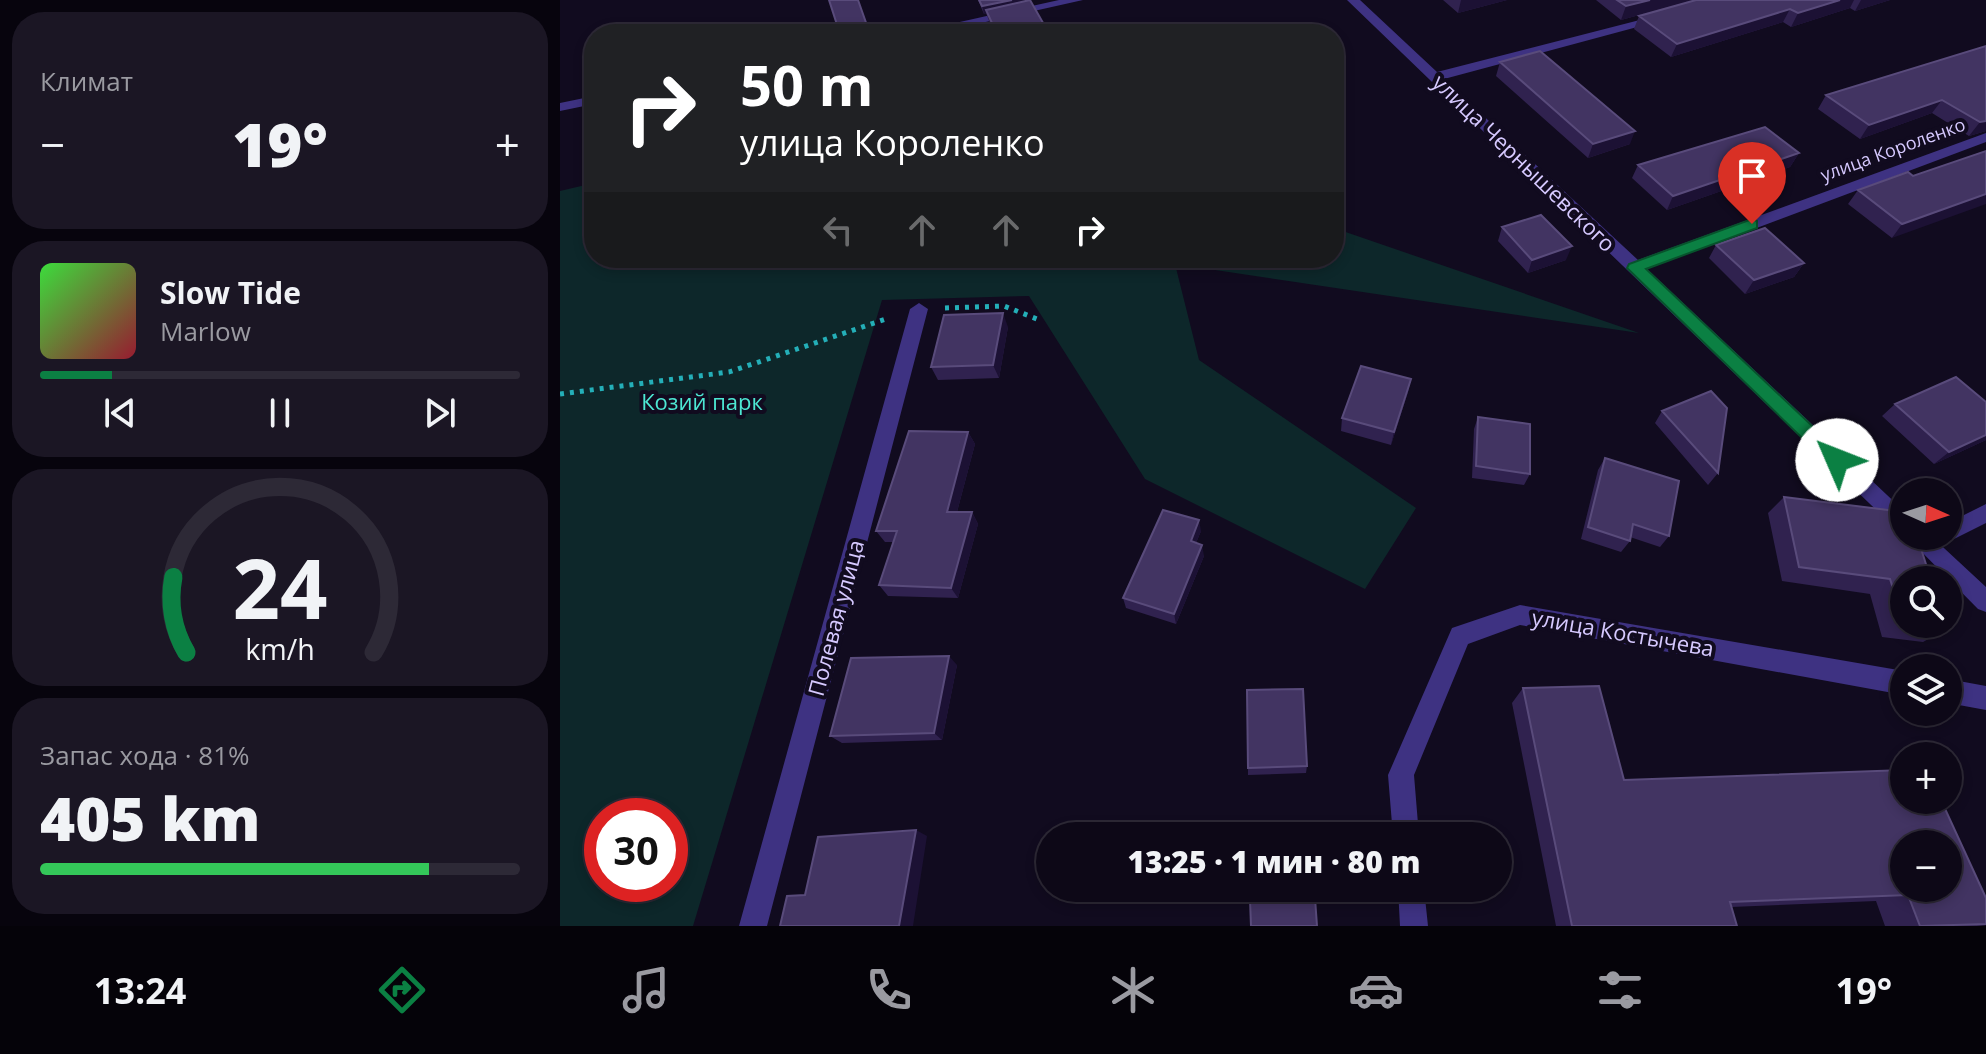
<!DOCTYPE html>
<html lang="ru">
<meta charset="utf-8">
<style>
:root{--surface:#0d0817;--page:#1b1624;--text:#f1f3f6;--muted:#9a9aa1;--line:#2d2936;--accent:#0b8043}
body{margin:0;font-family:"Open Sans",sans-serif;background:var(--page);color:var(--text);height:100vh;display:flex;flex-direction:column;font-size:30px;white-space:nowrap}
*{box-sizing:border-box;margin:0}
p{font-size:26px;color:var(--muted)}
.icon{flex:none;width:44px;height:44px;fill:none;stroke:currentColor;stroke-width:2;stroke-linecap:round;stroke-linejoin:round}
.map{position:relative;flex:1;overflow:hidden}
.side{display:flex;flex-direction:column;gap:12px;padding:12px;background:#07040d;width:560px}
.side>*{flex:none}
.banner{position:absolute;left:24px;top:24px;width:760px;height:244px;border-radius:32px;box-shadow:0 4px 12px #0003,0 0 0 2px var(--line);background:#202124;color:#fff;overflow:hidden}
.needle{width:52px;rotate:93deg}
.tools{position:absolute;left:1330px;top:478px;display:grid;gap:16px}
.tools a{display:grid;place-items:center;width:72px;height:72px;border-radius:50%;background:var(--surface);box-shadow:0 4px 12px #0003,0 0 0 2px var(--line);font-size:40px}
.speed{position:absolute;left:24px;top:798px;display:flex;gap:16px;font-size:40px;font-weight:700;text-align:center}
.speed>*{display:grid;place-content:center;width:104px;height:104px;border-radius:50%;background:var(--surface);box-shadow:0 4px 12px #0003,0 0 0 2px var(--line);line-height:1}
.speed .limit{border:12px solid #d22;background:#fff;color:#111}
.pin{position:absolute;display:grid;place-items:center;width:68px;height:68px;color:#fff;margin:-82px -34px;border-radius:50% 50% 50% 0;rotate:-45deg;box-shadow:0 0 8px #0007}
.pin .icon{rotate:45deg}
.me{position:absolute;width:88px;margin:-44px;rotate:314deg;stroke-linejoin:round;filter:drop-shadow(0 0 6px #0008)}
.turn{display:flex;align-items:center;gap:28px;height:168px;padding:0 24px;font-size:36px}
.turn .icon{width:104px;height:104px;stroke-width:2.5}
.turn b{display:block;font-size:56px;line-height:68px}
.lanes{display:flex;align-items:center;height:76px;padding:0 24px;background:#0003;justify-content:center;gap:40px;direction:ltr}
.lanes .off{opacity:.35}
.big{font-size:60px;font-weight:800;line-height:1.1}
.side .card{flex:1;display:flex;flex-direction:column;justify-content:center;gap:12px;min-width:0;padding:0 28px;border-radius:32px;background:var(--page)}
.side .dial{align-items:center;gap:0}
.dial svg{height:208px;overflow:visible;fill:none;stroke:var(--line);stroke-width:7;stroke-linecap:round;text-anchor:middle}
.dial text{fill:var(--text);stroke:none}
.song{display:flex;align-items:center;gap:24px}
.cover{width:96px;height:96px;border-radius:12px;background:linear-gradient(135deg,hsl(120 70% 55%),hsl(350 70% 35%))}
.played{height:8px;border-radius:4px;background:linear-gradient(90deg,var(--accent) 15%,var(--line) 15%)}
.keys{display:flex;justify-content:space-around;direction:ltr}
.heat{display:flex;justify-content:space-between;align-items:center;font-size:44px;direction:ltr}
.charge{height:12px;border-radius:6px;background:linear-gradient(90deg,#34c759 81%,var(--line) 0)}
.trip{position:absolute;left:476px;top:822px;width:476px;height:80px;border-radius:40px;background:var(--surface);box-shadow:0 4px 12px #0003,0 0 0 2px var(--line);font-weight:800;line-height:80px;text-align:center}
.tabs{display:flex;height:128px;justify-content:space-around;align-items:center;background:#050309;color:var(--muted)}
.tabs .icon{width:56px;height:56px}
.tabs .selected{color:var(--accent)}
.tabs b{font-size:36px;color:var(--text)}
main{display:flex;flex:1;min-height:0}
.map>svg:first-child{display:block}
.green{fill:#0d272a;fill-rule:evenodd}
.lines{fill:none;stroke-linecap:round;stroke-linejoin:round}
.path{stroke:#24afb8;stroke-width:5;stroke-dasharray:4 6;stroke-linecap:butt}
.minor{fill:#3e3282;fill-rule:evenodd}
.wall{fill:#30224f}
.shaded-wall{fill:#1c1134}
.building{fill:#423462;stroke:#594b7b;stroke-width:2;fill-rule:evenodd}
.route{fill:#0b8043;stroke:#07532c;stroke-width:2}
.labels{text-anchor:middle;stroke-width:8;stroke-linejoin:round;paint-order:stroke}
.far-street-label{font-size:18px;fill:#d6c9ff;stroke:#110b1f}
.street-label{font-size:22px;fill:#d6c9ff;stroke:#110b1f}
.park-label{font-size:22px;fill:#4de7d3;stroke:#110b1f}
</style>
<main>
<section class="side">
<div class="card"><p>Климат</p>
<div class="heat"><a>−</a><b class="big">19°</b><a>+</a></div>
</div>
<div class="card">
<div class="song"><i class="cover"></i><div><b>Slow Tide</b><p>Marlow</p></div></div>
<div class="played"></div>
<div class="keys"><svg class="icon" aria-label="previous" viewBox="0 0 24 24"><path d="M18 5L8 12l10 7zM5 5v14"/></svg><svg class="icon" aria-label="pause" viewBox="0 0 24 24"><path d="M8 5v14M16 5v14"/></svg><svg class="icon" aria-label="next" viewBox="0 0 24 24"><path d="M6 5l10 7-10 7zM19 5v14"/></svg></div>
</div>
<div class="card dial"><svg viewBox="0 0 100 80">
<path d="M14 69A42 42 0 1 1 86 69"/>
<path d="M14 69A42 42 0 0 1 9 40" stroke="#0b8043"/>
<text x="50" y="56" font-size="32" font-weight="700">24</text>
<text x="50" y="72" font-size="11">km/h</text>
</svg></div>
<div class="card"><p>Запас хода · 81%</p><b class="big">405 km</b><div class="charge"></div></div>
</section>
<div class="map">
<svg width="1426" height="926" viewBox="0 0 1426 926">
<rect width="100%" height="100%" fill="#110b1f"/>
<path class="green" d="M34,183V258H774V228L1079,333L615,264L639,360L856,508L805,589L585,479L469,296L322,300L133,926H0V191ZM42,816H110V884H42Z"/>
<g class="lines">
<path class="path" d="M385,308L444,306L477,319
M0,394L169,372L329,318"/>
<path class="minor" d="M499,0H523L372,34H346Z
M787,0H800L877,72L1107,13V19L884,79L1078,260L1426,133V142L1087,269L1344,511V533L1337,530Z
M34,96V104L0,111V103Z
M359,303L368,309L207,926H179L350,309Z
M1426,504V523L1388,542L1381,540L1379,536H1388V523Z
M1346,536H1371L1426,587V612L1418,609Z
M960,605L1344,671V695L960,625L908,644L854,775L859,836H833L828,775L892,628Z
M1388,679L1426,686V710L1388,703Z
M838,888H864L868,926H840Z"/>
</g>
<path class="wall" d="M418,0H467L486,28L487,34H434L426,13L424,14Z
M883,0H947L898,13Z
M1036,0H1134L1061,20Z
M1136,0H1330L1295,11L1290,8L1231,27L1223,22L1111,57L1074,29L1079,16Z
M1426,46V131L1409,136L1372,113L1300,139L1258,109L1266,95Z
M940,62L1070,144L1028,158L936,76Z
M1426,151L1332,238L1288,204L1298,190L1353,176Z
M1239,153L1230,167L1107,210L1072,178L1078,165Z
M942,227L1006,260L968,273L938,241Z
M1156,245L1244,263L1234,277L1185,294L1149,258Z
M448,327L439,378L378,380L371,367Z
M851,379L848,392L831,445L781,431L782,418Z
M1426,402V440L1374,464L1322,416L1335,404Z
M1102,411L1158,473L1148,485L1095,423Z
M918,417L970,474L964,485L912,478L914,429Z
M408,432L415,444L397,512H412L418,524L398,598L328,596L319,585L333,542H325L316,531Z
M1045,458L1109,536L1100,547L1070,537V541L1061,552L1021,539L1038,470Z
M1224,497L1344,580V624H1384L1386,629L1363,642L1322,637L1310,594L1222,581L1208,513Z
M641,531L636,543L644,556L616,624L566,608L563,598Z
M397,665L382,740L282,743L270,736Z
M963,688L1064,780L1426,898V925L1417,926H1325L1316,901L1171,907L1177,926H996L952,703Z
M747,766L746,773L688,775V768Z"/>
<path class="shaded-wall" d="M452,0H467L468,4L424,14L422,6Z
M901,0H947L898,13Z
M1090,0H1134L1061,20L1066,6Z
M1280,0H1294L1290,8L1231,27L1238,13Z
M1301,0H1330L1295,11Z
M1230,9L1223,22L1111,57L1117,44Z
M486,28L487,34H471V32Z
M1382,100L1372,113L1300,139L1309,125Z
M1426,121V131L1409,136L1420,122Z
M1075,131L1070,144L1028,158L1033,144Z
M1239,153L1230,167L1107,210L1113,196Z
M1426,194V204L1332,238L1342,224Z
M1012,246L1006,260L968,273L972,260Z
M1244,263L1234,277L1185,294L1194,280Z
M443,313L448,327L439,378L433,365Z
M851,379L848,392L831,445L834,432Z
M408,432L415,444L394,523L387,512Z
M1426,435V440L1374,464L1389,452Z
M412,512L418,524L398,598L391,588Z
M639,520L641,531L632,552L631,541Z
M642,545L644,556L616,624L614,614Z
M389,656L397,665L382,740L374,733Z
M356,830L367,836L353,926H339Z"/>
<path class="building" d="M269,0H298L310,34H280Z
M419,0H452L422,6Z
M470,0L486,28L471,32L472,34H437L426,10Z
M1057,0H1090L1066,6Z
M1136,0H1280L1238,13L1230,9L1117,44L1079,16Z
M1426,46V121L1420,122L1382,100L1309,125L1266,95Z
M980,51L1075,131L1033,144L940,62Z
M1205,127L1239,153L1113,196L1078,165Z
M1426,151V194L1342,224L1298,190L1348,172L1353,176Z
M981,215L1012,246L972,260L942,227Z
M1205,228L1244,263L1194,280L1156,245Z
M443,313L433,365L371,367L384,315Z
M801,366L851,379L834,432L782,418Z
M1396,377L1426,402V435L1389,452L1335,404Z
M1151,391L1167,408L1158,473L1102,411Z
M918,417L970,424V474L916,466Z
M349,431L408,432L387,512H412L391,588L319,585L337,531H316Z
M1045,458L1119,481L1109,536L1073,524L1070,541L1028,527Z
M1224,497L1344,512V536H1357L1371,580H1344V623L1330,579L1239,567Z
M603,510L639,520L631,541L642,545L614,614L563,598Z
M1350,624H1384L1386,629Z
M389,656L374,733L270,736L291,658Z
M1039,686L1064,780L1344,770V800H1381L1426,898V924L1360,926L1348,895L1170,902L1177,926H1012L963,688ZM1344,844H1388V888H1344Z
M743,689L747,766L688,768L687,690Z
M356,830L339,926H220L227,896L245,895L258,837Z
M755,898L757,926H691L690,900Z"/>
<path class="route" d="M1192,219L1197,221V228L1086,269L1283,455L1286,460L1283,465H1270L1067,268L1069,264Z"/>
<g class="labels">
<g class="far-street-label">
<text transform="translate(1333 150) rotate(-20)" y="6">улица Короленко</text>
</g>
<g class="street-label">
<text transform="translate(964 163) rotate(44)" y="8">улица Чернышевского</text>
<text transform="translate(276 618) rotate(-75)" y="8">Полевая улица</text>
<text transform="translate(1063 633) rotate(10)" y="8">улица Костычева</text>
</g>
<g class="park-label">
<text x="142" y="410">Козий парк</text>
</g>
</g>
</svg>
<div class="tools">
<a><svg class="needle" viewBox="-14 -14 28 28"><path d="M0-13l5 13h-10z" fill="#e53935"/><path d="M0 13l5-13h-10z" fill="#9a9aa1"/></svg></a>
<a><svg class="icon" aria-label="search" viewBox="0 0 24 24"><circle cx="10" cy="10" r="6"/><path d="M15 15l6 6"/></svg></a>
<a><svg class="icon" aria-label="layers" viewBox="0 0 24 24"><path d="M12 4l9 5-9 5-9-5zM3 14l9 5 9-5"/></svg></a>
<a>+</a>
<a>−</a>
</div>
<div class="speed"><div class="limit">30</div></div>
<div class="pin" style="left:1192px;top:224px;background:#d93025"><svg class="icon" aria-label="arrive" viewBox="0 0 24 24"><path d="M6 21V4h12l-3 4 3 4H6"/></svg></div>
<svg class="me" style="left:1277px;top:460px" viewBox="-20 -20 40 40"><circle r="19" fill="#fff"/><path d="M0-13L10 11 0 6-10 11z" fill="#0b8043"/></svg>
<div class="trip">13:25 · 1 мин · 80 m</div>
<div class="banner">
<div class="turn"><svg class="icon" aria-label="right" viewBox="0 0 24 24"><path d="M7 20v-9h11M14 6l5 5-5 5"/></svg><div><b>50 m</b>улица Короленко</div></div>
<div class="lanes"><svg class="icon off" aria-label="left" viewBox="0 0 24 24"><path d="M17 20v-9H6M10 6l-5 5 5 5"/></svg><svg class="icon off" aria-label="ahead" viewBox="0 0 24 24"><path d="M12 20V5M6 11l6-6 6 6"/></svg><svg class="icon off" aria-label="ahead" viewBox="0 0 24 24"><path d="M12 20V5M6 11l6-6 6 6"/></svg><svg class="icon" aria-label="right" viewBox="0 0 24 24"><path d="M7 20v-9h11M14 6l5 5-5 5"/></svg></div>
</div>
</div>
</main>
<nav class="tabs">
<b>13:24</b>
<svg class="icon selected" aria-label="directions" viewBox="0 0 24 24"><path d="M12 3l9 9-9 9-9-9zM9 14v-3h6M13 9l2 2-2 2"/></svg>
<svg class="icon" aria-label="music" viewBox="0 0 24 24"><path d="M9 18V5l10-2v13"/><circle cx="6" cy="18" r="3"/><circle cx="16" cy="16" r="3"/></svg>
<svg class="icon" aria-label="phone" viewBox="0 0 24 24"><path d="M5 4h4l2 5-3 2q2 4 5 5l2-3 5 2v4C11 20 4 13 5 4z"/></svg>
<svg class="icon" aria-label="climate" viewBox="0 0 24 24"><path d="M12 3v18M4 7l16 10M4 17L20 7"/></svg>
<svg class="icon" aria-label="car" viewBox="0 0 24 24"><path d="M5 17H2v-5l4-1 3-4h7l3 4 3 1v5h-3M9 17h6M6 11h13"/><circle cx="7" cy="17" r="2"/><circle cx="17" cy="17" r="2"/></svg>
<svg class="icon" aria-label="filters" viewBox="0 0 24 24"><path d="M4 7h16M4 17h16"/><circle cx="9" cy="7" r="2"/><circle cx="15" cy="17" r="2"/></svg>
<b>19°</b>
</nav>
